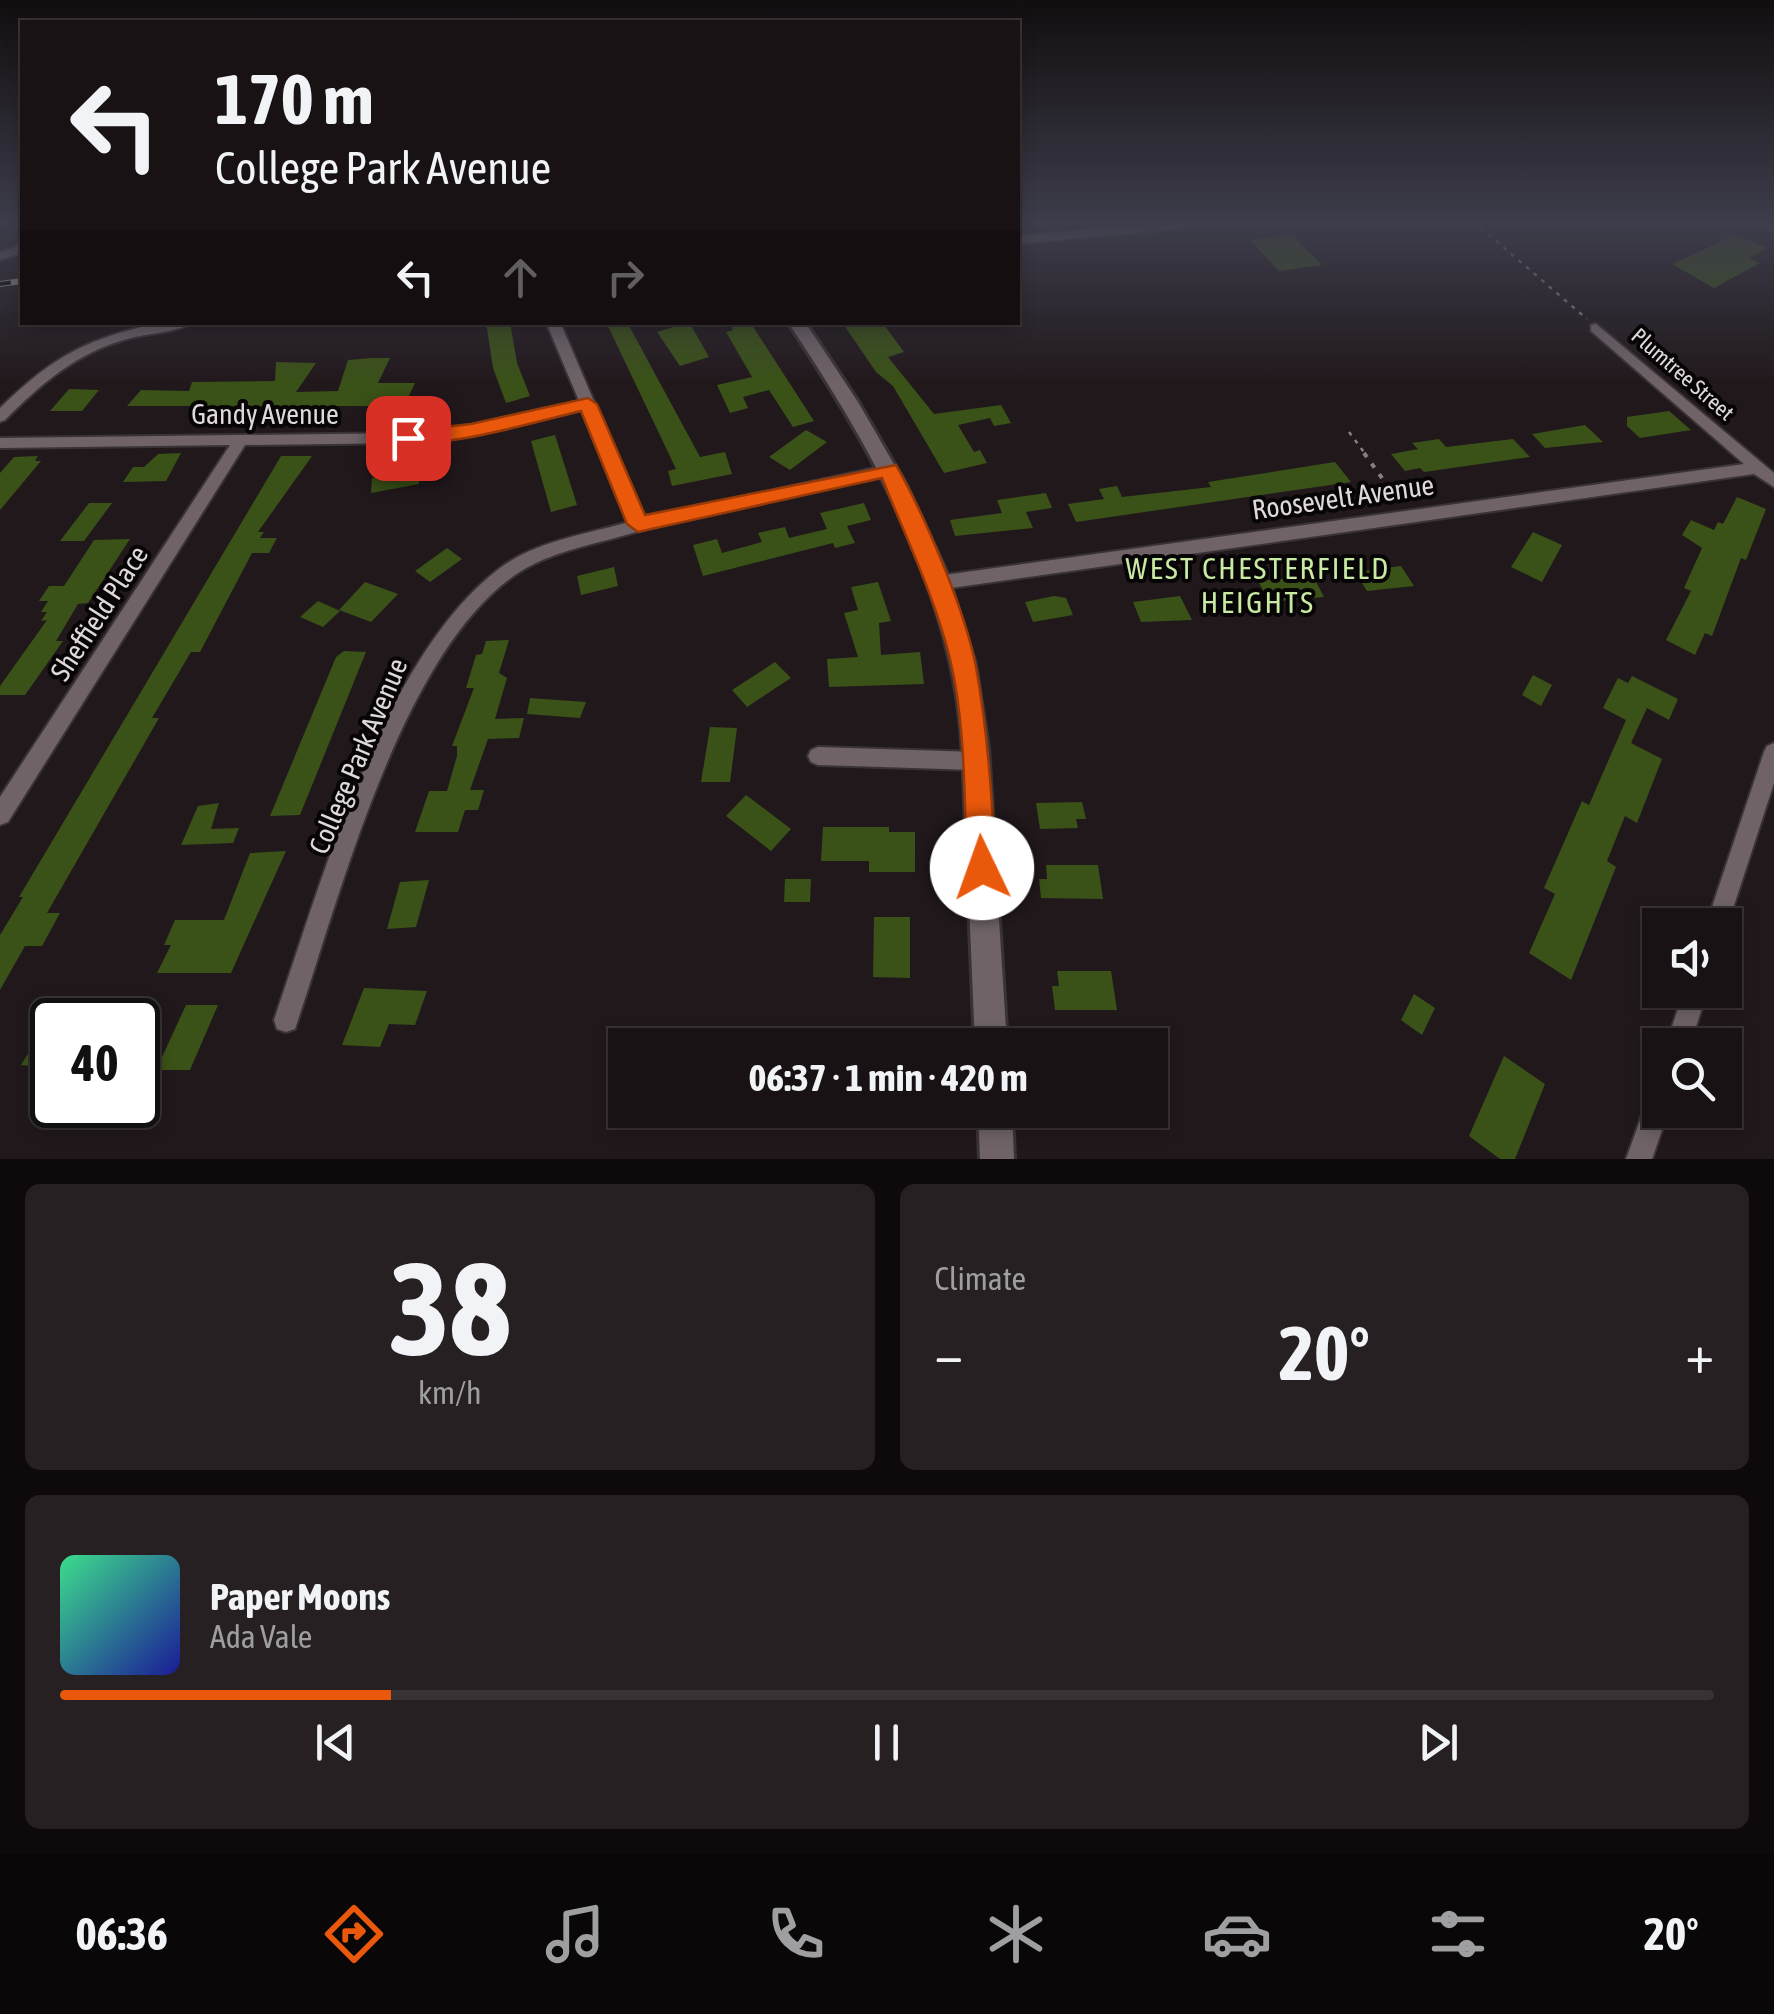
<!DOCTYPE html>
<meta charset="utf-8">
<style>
:root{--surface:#191215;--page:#262022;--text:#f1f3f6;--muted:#9f9ea0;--line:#373234;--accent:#ea580c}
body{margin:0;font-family:"Asap Condensed",sans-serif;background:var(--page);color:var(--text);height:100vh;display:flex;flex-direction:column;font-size:38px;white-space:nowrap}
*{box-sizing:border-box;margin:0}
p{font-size:32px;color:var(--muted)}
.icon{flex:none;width:55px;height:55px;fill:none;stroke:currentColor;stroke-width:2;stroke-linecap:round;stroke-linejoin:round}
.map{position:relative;height:1159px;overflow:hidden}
.details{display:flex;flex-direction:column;gap:25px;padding:25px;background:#0e0a0c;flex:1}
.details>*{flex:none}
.guide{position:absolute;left:20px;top:20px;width:1000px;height:305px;border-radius:0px;box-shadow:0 5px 15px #0003,0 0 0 2px var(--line);background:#191215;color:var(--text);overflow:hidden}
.fabs{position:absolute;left:1642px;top:908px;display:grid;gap:20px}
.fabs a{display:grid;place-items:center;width:100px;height:100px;border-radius:0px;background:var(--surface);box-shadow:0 5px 15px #0003,0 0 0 2px var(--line);font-size:50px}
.speed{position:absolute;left:30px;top:998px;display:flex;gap:20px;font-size:50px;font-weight:700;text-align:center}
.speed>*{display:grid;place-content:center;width:130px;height:130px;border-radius:50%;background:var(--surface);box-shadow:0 5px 15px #0003,0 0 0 2px var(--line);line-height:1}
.speed .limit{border:5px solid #111;border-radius:15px;background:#fff;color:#111}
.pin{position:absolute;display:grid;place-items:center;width:85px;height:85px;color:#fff;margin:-42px;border-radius:20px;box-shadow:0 5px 15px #0006}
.me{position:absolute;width:110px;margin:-55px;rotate:357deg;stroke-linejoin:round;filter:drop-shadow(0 0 8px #0008)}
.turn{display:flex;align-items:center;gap:35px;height:210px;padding:0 30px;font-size:45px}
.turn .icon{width:130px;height:130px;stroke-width:2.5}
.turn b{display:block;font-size:70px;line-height:85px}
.lanes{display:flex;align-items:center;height:95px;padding:0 30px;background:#0003;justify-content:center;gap:50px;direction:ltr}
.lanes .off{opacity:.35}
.big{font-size:75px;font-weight:700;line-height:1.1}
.details .card{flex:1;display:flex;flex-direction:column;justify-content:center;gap:15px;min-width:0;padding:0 35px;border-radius:15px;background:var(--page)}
.details .dial{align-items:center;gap:0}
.dial b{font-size:130px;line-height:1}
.song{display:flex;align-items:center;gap:30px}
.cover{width:120px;height:120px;border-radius:15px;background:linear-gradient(135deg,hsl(150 70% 55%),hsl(240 70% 35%))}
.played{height:10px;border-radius:5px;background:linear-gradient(90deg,var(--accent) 20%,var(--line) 20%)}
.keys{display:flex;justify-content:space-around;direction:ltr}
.heat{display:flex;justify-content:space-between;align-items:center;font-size:55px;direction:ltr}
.details .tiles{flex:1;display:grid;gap:25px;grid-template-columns:1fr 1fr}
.card:last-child{grid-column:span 2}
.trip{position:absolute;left:608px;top:1028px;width:560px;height:100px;border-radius:0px;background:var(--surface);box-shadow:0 5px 15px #0003,0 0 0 2px var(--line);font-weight:700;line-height:100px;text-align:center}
.dock{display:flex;height:160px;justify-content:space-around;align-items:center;background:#0a0708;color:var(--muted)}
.dock .icon{width:70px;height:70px}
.dock .current{color:var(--accent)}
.dock b{font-size:45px;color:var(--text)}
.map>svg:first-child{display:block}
.building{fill:#3a5117}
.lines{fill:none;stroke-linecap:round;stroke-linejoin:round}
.minor-casing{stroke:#3a3336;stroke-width:4}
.tertiary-casing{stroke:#3a3336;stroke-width:6}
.path-far1{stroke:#867e82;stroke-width:2.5;stroke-dasharray:4 6;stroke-linecap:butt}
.path{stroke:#867e82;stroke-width:4;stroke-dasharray:5 8;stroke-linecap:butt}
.minor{fill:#6f6368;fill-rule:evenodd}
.tertiary{fill:#6f6368;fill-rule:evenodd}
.rail-casing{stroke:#a49ca0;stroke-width:6}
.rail{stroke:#080506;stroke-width:4;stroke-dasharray:11;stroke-linecap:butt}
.route{fill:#ea580c;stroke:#983908;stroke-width:2.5}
.labels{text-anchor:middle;stroke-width:8;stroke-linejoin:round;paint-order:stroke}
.far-street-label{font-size:22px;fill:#e0d9dc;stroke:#080506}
.street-label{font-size:28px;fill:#e0d9dc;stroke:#080506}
.neighbourhood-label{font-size:30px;letter-spacing:2.5px;fill:#c9eaa2;stroke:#080506}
</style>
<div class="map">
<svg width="1774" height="1159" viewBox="0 0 1774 1159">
<rect width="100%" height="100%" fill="#21181c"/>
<path class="building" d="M1292,235L1322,265L1279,271L1250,240Z
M1735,235L1768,248L1749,258L1760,263L1714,288L1672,264Z
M486,322H510L517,363L530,396L506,403L493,368Z
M606,322H627L700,457L725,452L732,474L672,486L668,471L676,469Z
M729,322H750L814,421L793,427L769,390L743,397L748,408L730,413L717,385L752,377L726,332L733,330Z
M842,322H882L904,352L888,357L934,414L1001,405L1011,423L994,426L990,418L958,425L974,452L980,450L987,463L944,473L893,386L876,372Z
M674,327H692L709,357L680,366L657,332Z
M371,358H390L378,383H415L404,406H127L141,390L189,391L192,382L275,381L276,362L316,363L296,392L338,391L348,360Z
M69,389L99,390L82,411H50Z
M1669,411L1691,430L1640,438L1627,426V417Z
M1585,425L1603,442L1545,448L1532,434Z
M806,430L827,442L790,470L769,457Z
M555,435L577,505L551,512L531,441Z
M1439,439L1446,447L1513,439L1530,457L1424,472L1420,468L1405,471L1391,454L1418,449L1412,443Z
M181,453L166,481L123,482L133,467H144L158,454Z
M38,456L35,461H41L0,510V473L14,457Z
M281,456H312L258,532H264L260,538H277L269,553H252L200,652H191L152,718H159L47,913H60L42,946H25L0,990V935L23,897H19Z
M1335,462L1351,482L1076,522L1068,504L1104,499L1099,489L1117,486L1122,497L1211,487L1208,482Z
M419,469V484L371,493L372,478Z
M1046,493L1052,508L1026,512L1033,528L955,536L950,520L1002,513L997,500Z
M1737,497L1766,509L1746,560L1741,558L1712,636L1705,633L1695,655L1666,640L1691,591L1684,588L1702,548L1682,535L1691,520L1714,530L1718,522L1723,524Z
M89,503H112L84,541H60Z
M864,503L871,520L847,526L855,543L835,548L833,543L703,576L693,545L717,539L722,553L762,542L758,533L785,527L789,538L827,529L820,513Z
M1533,532L1562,545L1542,582L1511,567Z
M130,539L88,603L78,604L56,641H63L25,695H0V686L47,620L41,621L47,612H41L48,601H39L49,586H64L94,540Z
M447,548L462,559L430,582L415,571Z
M1401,566L1414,586L1367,591L1355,572Z
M614,567L618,586L581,595L577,576Z
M1313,576L1324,597L1269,602L1258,581Z
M365,582L398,594L371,622L339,610Z
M878,582L891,621L879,623L881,655L920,652L924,684L829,687L827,659L858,657L844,613L858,610L851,587Z
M1054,596L1066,598L1073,615L1033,622L1025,602Z
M1180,596L1192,620L1141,622L1133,602Z
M318,601L340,611L323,627L300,617Z
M509,640L499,673L507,678L495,719L524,718L519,738L488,739L470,790H484L478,810H465L458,832H415L429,791H447L457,756V746H452L474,688H466L476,655L482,654L486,641Z
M344,651L366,652L300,815L270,816L336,657Z
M775,662L791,678L747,707L732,690Z
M1533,675L1552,685L1541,706L1522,695Z
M1632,676L1678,699L1669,720L1647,708L1631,743L1662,759L1637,823L1625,816L1607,861L1616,867L1571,980L1529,953L1555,894L1544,888L1582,801L1589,805L1626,720L1603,708L1618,678L1628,683Z
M530,698L586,702L580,718L527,714Z
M710,727L737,728L730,782H701Z
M746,795L791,829L771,851L726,816Z
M1082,802L1086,819H1076L1078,828L1040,829L1036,803Z
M219,803L211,829L239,828L233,843L181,845L198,806Z
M823,827H889V832H915V872H869V861H821Z
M286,851L231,973H157L171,945H164L175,920H224L250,853Z
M1046,865H1098L1103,899L1041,898L1039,879H1047Z
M785,879H811L810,902H784Z
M429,880L416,927L387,929L400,882Z
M874,917H910V978L873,977Z
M1057,971H1111L1117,1010H1055L1052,986H1059Z
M364,988L427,991L415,1025L389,1024L380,1047L342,1045Z
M1414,994L1435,1008L1422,1035L1401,1020Z
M186,1005H218L190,1070H156Z
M35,1042L52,1045L40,1067L21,1065Z
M1504,1056L1545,1084L1515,1159H1500L1469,1136Z"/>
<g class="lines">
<defs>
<path id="minor" d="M1176,221H1223L1217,225L1018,244V236Z
M1753,221L1774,224V232L1755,224Z
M22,245V253L0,260V252Z
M164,322H194C176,333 148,333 127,339C76,353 41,384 5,420L0,422V408C54,355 90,337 164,322Z
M546,322H560L644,518L889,465L897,470L889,475C797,495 705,512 615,538C581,547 544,555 515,575C402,654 341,892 298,1020L295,1029L286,1032L277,1029L274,1020C321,884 383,656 500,568C536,541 587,534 629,522L583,410L471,435L408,443L245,445L8,822L0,825V797L230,445L0,448V438L408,433L471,425L579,401Z
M1596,324L1774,473V487L1754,474L937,590L931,588L928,583L931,578L937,576L1744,464L1591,331V325Z
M1774,743V783L1725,933V925H1706L1764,752L1767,746Z
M818,747L976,752L983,755L986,761L983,767L976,770L818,765L811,762L808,756L811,750Z
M1684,990H1708L1690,1045H1666Z
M1660,1086V1110H1669L1652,1159H1626L1651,1090Z"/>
<path id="tertiary" d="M788,322H805L858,402L906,485L946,572L975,664L988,747L1007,1045H975C972,974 969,903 966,832C964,781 964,730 954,680C929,548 861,432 788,322Z
M978,1110H1012L1014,1159H980Z"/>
</defs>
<use href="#minor" class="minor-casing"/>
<use href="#tertiary" class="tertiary-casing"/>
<path class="path-far1" d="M1473,221L1587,319
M1349,432L1366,455"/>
<path class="path" d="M1364,453L1400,503"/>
<use href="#minor" class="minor"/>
<use href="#tertiary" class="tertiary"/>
<defs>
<path id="rail" d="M0,284L22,281"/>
</defs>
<use href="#rail" class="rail-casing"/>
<use href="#rail" class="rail"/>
</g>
<linearGradient id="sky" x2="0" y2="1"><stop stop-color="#120d0f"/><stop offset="0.58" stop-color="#3d3d4b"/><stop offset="1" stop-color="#3d3d4b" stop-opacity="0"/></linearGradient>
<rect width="1774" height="384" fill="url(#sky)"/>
<path class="route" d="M588,398L597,404L645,515L896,465C925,516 965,610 976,667C988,733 992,800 996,868L992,877L982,881L972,877L967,868C964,799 966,726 950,659C935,597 906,538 882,478L638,532L627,524L581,411C550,418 417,457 398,438L408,431L471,424Z"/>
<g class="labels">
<g class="far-street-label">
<text transform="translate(1683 374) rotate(41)" y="8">Plumtree Street</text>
</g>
<g class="street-label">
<text x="265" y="424">Gandy Avenue</text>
<text transform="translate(1343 497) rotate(-8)" y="10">Roosevelt Avenue</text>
<text transform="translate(99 613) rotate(-57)" y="10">Sheffield Place</text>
<text transform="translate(358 756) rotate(-67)" y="10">College Park Avenue</text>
</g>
<g class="neighbourhood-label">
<text x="1258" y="579">WEST CHESTERFIELD<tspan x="1258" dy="34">HEIGHTS</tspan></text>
</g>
</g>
</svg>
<div class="fabs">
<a><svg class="icon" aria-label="sound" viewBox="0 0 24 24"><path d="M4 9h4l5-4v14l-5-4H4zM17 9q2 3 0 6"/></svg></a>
<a><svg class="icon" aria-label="search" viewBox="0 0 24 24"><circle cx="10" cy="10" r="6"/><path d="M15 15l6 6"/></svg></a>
</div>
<div class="speed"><div class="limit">40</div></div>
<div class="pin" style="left:408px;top:438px;background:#d93025"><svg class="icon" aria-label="arrive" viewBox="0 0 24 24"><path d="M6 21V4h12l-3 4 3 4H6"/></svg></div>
<svg class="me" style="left:982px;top:868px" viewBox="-20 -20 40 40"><circle r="19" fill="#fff"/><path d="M0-13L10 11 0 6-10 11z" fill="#ea580c"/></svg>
<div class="trip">06:37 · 1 min · 420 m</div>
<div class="guide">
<div class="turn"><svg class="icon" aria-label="left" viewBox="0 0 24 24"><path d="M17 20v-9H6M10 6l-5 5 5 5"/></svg><div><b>170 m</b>College Park Avenue</div></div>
<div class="lanes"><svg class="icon" aria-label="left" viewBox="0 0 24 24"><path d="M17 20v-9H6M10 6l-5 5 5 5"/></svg><svg class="icon off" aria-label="ahead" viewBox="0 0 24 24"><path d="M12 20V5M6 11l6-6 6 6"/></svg><svg class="icon off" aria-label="right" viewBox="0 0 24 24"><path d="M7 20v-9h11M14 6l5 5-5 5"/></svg></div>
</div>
</div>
<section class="details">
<div class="tiles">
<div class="card dial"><b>38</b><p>km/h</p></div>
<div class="card"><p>Climate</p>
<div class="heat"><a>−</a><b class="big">20°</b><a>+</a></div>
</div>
<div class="card">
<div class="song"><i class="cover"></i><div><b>Paper Moons</b><p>Ada Vale</p></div></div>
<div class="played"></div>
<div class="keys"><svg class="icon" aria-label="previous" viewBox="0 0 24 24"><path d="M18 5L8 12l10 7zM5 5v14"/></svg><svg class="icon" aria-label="pause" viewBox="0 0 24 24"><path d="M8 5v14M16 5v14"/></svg><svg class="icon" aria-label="next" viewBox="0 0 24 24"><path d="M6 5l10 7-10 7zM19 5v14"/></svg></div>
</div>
</div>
</section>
<nav class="dock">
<b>06:36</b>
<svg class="icon current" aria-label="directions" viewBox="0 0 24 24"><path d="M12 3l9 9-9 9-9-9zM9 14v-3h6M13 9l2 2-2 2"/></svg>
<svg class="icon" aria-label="music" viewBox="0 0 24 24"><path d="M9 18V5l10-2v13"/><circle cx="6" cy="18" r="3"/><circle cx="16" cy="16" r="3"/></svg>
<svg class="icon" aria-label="phone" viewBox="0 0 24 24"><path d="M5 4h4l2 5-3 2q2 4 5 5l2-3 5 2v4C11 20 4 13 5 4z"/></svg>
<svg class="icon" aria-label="climate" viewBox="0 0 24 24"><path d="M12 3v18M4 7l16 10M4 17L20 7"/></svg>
<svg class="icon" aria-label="car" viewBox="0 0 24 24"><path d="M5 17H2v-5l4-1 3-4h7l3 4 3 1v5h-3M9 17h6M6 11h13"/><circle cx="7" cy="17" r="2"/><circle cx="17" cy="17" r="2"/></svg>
<svg class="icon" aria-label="filters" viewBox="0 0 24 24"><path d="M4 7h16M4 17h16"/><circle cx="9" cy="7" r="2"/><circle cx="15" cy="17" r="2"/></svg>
<b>20°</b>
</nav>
